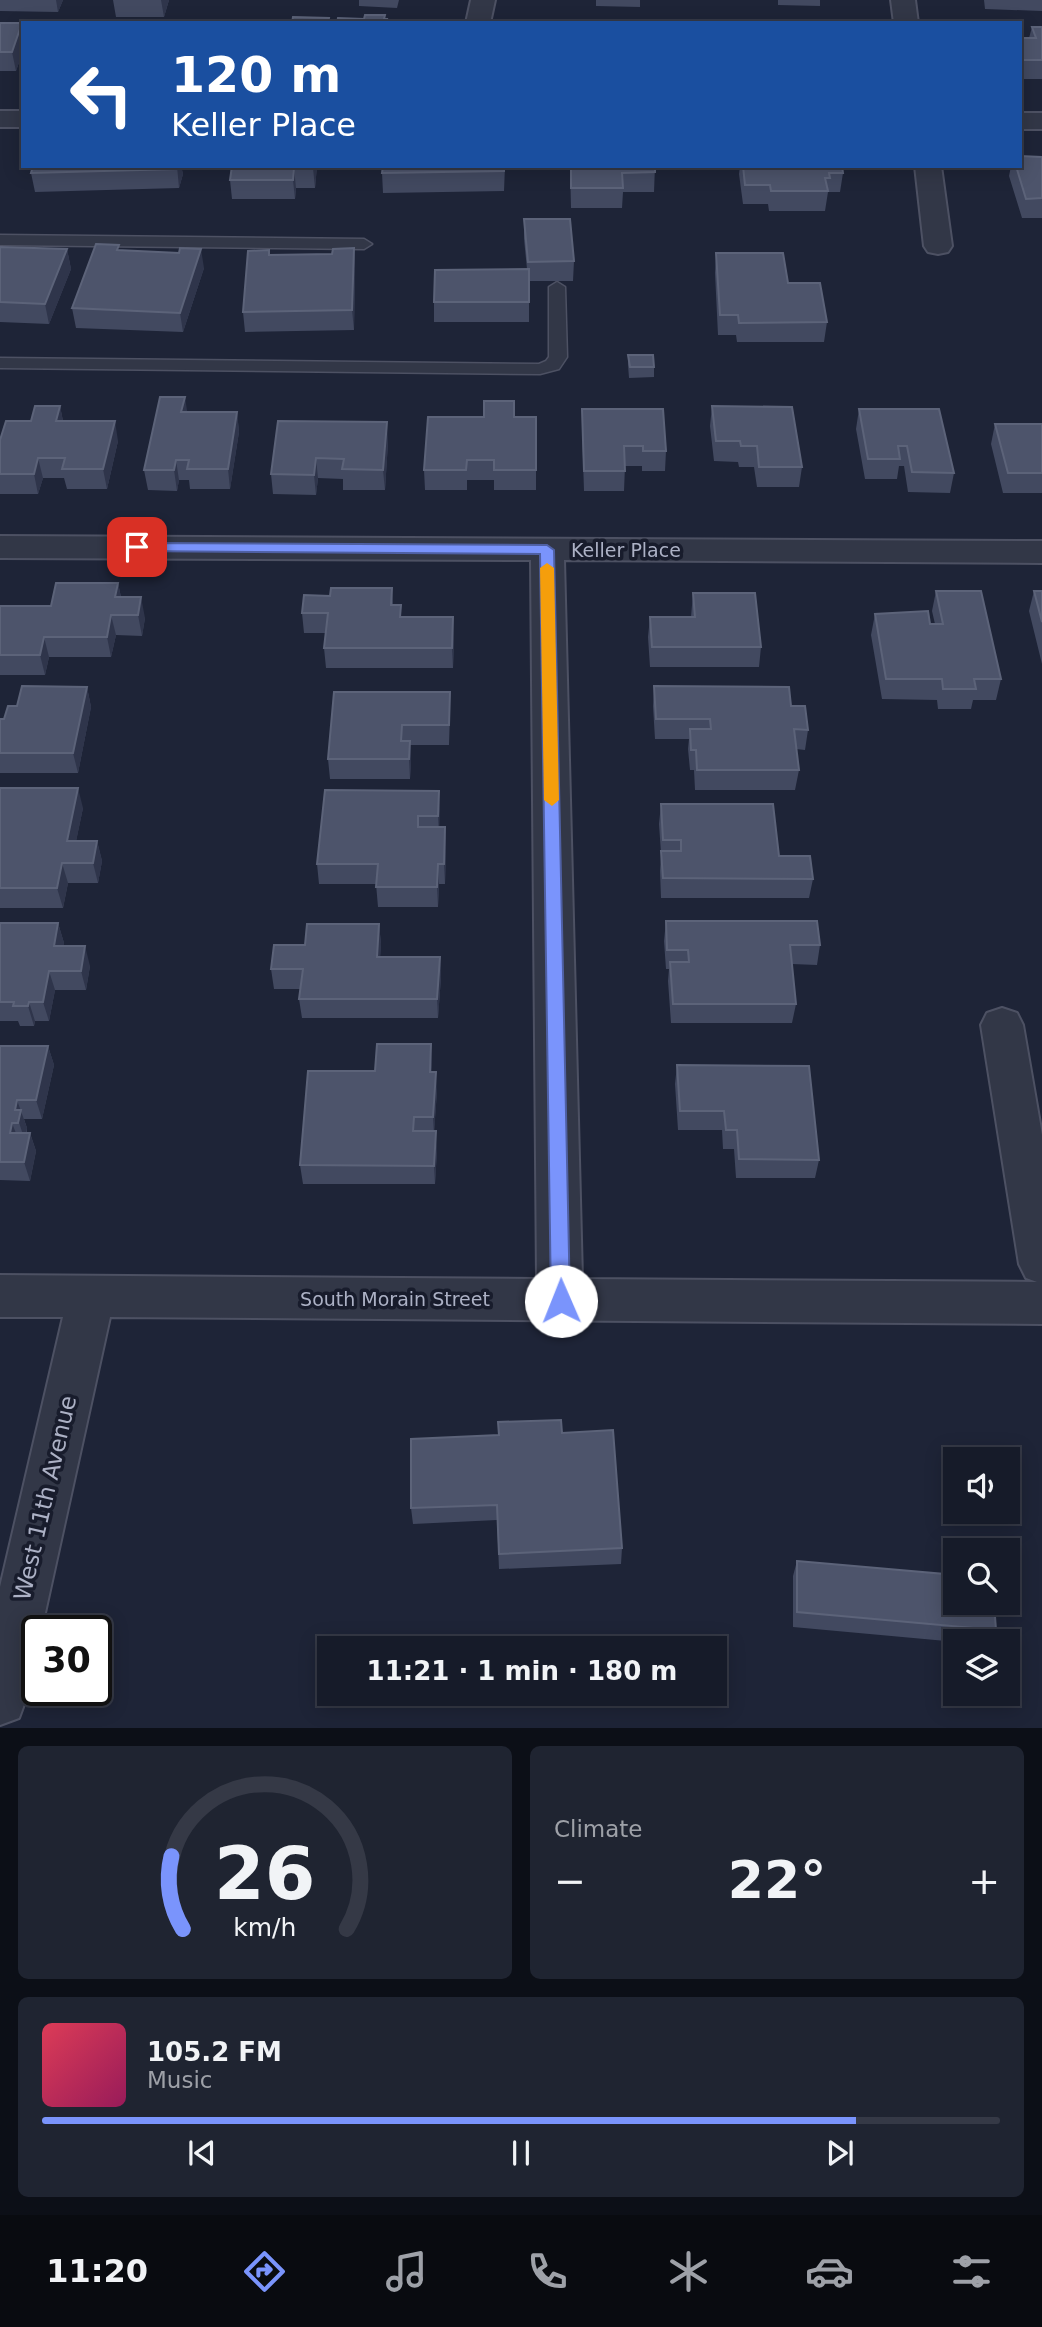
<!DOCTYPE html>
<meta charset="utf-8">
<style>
:root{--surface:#161b29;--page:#1f2431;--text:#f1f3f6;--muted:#9ea1a8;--line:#353946;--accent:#7a94fc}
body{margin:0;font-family:"DejaVu Sans",sans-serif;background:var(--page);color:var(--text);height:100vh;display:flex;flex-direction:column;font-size:26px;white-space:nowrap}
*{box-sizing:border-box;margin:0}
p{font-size:23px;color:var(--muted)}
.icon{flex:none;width:38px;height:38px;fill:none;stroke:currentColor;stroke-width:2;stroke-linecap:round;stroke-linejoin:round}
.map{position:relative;height:1728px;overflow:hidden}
.side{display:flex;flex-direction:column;gap:18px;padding:18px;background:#0c0f17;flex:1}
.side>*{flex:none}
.hud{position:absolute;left:21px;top:21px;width:1001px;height:147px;border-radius:0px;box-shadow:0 4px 18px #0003,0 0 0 2px var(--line);background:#1a4fa0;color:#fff;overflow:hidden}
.tools{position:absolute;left:943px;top:1447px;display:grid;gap:14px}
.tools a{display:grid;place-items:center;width:77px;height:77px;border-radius:0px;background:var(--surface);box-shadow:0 4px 18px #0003,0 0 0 2px var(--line);font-size:35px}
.speed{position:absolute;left:21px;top:1615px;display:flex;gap:14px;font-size:35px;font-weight:700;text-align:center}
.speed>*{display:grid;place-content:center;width:91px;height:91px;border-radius:50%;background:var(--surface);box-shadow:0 4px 18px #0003,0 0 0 2px var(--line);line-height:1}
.speed .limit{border:4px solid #111;border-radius:10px;background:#fff;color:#111}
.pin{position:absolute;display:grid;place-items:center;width:60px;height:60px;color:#fff;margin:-30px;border-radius:14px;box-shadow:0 4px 10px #0006}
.me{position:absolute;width:77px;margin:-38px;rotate:359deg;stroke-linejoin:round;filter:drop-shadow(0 0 5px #0008)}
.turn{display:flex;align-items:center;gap:24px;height:147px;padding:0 35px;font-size:32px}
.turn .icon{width:91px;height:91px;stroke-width:2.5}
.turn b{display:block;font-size:49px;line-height:60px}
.big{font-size:52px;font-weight:600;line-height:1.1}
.side .tile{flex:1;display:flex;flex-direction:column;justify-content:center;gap:10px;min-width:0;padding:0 24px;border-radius:10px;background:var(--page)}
.side .dial{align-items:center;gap:0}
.dial svg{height:182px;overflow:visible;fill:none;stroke:var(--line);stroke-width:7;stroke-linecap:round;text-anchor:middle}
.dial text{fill:var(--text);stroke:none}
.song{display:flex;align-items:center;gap:21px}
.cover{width:84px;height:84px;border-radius:10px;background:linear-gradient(135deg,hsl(350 70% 55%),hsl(330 70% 35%))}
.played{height:7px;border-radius:4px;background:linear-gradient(90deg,var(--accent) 85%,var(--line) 85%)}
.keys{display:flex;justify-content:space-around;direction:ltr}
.heat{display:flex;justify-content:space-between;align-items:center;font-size:38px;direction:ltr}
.side .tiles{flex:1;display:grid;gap:18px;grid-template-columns:1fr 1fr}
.tile:last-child{grid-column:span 2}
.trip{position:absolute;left:317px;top:1636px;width:410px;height:70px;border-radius:0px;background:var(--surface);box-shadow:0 4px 18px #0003,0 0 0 2px var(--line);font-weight:600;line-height:70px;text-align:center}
.tab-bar{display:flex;height:112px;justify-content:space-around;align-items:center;background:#090b10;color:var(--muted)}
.tab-bar .icon{width:49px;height:49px}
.tab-bar .current{color:var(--accent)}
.tab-bar b{font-size:32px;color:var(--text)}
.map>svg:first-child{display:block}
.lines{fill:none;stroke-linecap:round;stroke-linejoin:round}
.lane-casing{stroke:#4d5163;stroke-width:3}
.street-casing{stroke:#4d5163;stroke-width:4}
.lane{fill:#323747;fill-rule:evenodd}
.street{fill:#323747;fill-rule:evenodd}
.wall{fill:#424960}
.shaded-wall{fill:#2f354b}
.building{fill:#4d546b;stroke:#5c6379;stroke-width:2}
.route{fill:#7a94fc;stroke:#4f60a4;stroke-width:2}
.slow{fill:#f59e0b}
.labels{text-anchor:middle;stroke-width:7;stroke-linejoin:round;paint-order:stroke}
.street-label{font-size:19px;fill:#acb1c5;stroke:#181c2c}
.near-street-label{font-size:23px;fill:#acb1c5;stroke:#181c2c}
</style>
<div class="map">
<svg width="1042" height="1729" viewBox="0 0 1042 1729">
<rect width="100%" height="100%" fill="#1e2437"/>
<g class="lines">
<defs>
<path id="lane" d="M0,235L364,239L372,244L364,249L0,245Z
M557,282L565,287L567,357L559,369L540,374L0,368V358L539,364L546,361L549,357V287Z"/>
<path id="street" d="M471,0H495L490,23H466Z
M891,0H915L918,23H894Z
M0,111H23V127H0Z
M1020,113H1042V129H1020Z
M915,166H941L952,246L948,252L938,254L928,252L924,246Z
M0,536L1042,541V563L564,560L582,1279L1037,1282L1026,1278L1019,1264L981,1025L987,1013L1002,1008L1017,1013L1023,1025L1042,1135V1324L110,1317L41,1631H37C37,1661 30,1690 19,1718L0,1725V1587L63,1317H0V1275L537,1279L531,560L0,558Z"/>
</defs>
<use href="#lane" class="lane-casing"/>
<use href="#street" class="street-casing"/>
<use href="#lane" class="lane"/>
<use href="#street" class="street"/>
</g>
<path class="wall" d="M0,0H63L58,12L0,11Z
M113,0H169L164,17H116Z
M359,0H399L397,8L359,6Z
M596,0H640V7L596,6Z
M770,0H820V6L778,5V0Z
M984,0H1042V11L985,9Z
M0,23H22L23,51L16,71H0Z
M1032,27H1042V79H1020V38H1029Z
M1042,157V218H1022L1009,176L1011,166H1020Z
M33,166H181L183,174L179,188L35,192L31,173Z
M232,166H317L315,188H296L295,199H232L230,180Z
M505,166L504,191L383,193L382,173Z
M570,166H655L654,192H623L622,208H571Z
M740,166H842L843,173L840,192H828L825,211H769L768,204H743L739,174Z
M524,219L574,261L573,281H529V322H434V302L527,269L524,239Z
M0,247L67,249L71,269L49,324L0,322Z
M354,248L355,268L354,330L245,332L243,312L269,250L270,255L332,254Z
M119,250L204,268L183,332L76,328L72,308Z
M716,253L788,283L827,322L824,342H737L736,335H718L715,273Z
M628,355L654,367V377L629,378L628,365Z
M60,406L63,421L118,441L107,489H67L64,478H43L38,494H0V440L31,421Z
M712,406L802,467L799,487H757L754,467H739L738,462L714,461L710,426Z
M582,409L666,451L665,471H642V466H625L624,491H584L582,429Z
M859,409L954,473L950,493L908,492L904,466H899L897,479H865L856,429Z
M187,412H237L239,432L230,489H190L189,480H179L177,491L148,490L144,470Z
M514,417H536V490H494V480H467V490H425L424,470Z
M278,421L388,442L385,490H343V479L318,478L316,495L273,494L271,474Z
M995,424H1042V493H1003L991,444Z
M118,583L121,597L145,618L142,636L116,635L111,657H49L45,675H0V606H51Z
M392,588L393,605H401V617L454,638L453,668H326L324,648L326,633H304L302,613L330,596Z
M936,591L1001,679L996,700H973L971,709H938L937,700L882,699L871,635L875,614L935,624L932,611Z
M1034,591H1042V664L1029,611Z
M693,593L761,647L759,667H650L648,637L650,617H691Z
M654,686L808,730L805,750L796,749L799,770L795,790H695L694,770H690L688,749L689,739H655L653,706Z
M87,687L91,707L78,773H0V719H4L17,706Z
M334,692L450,713L449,745H410L411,761L410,779H330L328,759Z
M0,788L83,808L76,841H97L102,861L98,883H68L63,908H0Z
M439,791V827H445L446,847L445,884H439L438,907H378L376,884H319L317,864Z
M661,804L779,856L813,879L809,898H661L660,871L661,853L659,824Z
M666,921L820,945L817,965L792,964L796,1004L792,1023H671L668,981L669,969H666L664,941Z
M0,923H58L64,943L63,946L90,966L86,990H55L49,1021H35L34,1026H20L18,1021H0Z
M379,924L381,944L380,957H440L441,977L438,1018H302L299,999L300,989H274L271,969L305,945Z
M0,1046H48L54,1065L42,1119H24L27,1128V1133H30L36,1151L30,1181L0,1180Z
M432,1064L431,1072L437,1091L434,1131L437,1150L435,1184H303L300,1165L375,1071Z
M677,1065L819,1160L815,1178H736L734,1149H723L722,1130H678L675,1084Z
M498,1422L562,1433L622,1548L621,1564L499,1569L497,1520L413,1524L411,1508L498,1435Z
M797,1561L996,1630L990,1642H957L793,1627V1576Z"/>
<path class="shaded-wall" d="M56,0H63L58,12Z
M161,0H169L164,17Z
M22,23L23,51L16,71L12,52Z
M177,166H181L183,174L179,188Z
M314,166H317L315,188L313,168Z
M294,168L296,188L295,199L293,180Z
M354,248L355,268L354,330L352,310Z
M67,249L71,269L49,324L45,304Z
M201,249L204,268L183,332L180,313Z
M185,397L188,417L181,412Z
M60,406L64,426L56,421Z
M237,412L239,432L230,489L228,469Z
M115,421L118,441L107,489L103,469Z
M387,422L388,442L385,490L383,470Z
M38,458L43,478L38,494L34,474Z
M316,458L318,478L316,495L314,475Z
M176,460L179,480L177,491L174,470Z
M118,583L122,603L115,597Z
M141,597L145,618L142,636L138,615Z
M111,615L116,635L111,657L107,637Z
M453,617L454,638L453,668L452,648Z
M44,637L49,657L45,675L40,655Z
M87,687L91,707L78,773L73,753Z
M410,741L411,761L410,779L409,759Z
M78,788L83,808L72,861L67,841Z
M439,791L440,811L439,836L438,816Z
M445,827L446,847L445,884L444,864Z
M97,841L102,861L98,883L93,863Z
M62,863L68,883L63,908L57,888Z
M438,864L439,884L438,907L437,887Z
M58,923L64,943L60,965L54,946Z
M379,924L381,944L379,977L377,957Z
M85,946L90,966L86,990L81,971Z
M440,957L441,977L438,1018L437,999Z
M49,971L55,990L49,1021L43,1002Z
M29,1002L35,1021L34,1026L28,1006Z
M431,1044L432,1064L431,1091L430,1072Z
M48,1046L54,1065L42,1119L36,1100Z
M436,1072L437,1091L434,1135L433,1117Z
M17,1100L27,1128L25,1141L15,1110Z
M12,1123L19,1141L10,1133Z
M436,1131L437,1150L435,1184L434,1166Z
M30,1133L36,1151L30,1181L24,1162Z"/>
<path class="building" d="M365,15H385L384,19H387L386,23H337L338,18L364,19Z
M293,17L329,18L328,23H292Z
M729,20H765L766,23H730Z
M822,21V23H775L774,22Z
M603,22H655V23H603Z
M0,23H22L12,52H0Z
M1032,27H1042V60H1020V38H1036Z
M1020,156L1042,157V198L1026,199L1016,166H1020Z
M33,166H177V169L31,173Z
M232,166H314L313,168H294L293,180H230Z
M383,166H504V171L382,173Z
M571,166H655V172L622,173L623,188H571Z
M743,166H842L843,173H829L830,178H825L828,191H771L770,185H745Z
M524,219H570L574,261L528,262Z
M96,244L119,245L117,250L179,253L180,248L201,249L180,313L72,308Z
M0,247L67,249L45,304L0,302Z
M354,248L352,310L243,312L248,251L269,250V255L332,254L333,249Z
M716,253H783L788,283H820L827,322L739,323L738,315H720Z
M529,269V302H434L435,270Z
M628,355H653L654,367H630Z
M160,397H185L181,412H237L228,469H187L189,460H176L174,470H144Z
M484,401H514V417H536V470H494V460H467L466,470H424L428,417H484Z
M35,406H60L56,421H115L103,469H62L65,458H38L34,474H0V440L6,421H31Z
M712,406L792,407L802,467H759L757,446H741L740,441H716Z
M582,409H663L666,451H643V446H624L625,471H584Z
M859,409H939L954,473L912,472L907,446H898L900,459H868Z
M278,421L387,422L383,470L342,469L344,459L316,458L314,475L271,474Z
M995,424H1042V473H1008Z
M56,583H118L115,597H141L138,615H111L107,637H44L40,655H0V606H51Z
M331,588H392L391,605H401L400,617H453L452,648H324L328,613H302L304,595L330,596Z
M936,591H981L1001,679H974L976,689H943L942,679H886L875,614L928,611L930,624H943Z
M1034,591H1042V622Z
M693,593H755L761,647H652L650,617H695Z
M22,686L87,687L73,753H0V719H4L8,706H17Z
M654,686L789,687L791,706H805L808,730L794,729L799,770H697L696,750H691L690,729H711L710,719H656Z
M334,692H450L449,725H402L401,741H410L409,759H328Z
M0,788H78L67,841H97L93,863H62L57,888H0Z
M325,790L439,791L438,816H418V827H445L444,864H438L437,887H376L378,864H317Z
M661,804H773L779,856H810L813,879L663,878L661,851H681V840H663Z
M666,921H817L820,945H790L796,1004H673L670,962H689L688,950H667Z
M0,923H58L54,946H85L81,971H49L43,1002H29L28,1006H13L14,1002H0Z
M307,924H379L377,957H440L437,999H299L303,969H271L274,945H305Z
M377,1044H431L430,1072H436L433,1117H414L413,1131H436L434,1166L300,1165L308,1071H375Z
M0,1046H48L36,1100H17L15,1110H21L18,1123H12L10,1133H30L24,1162H0Z
M677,1065L809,1066L819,1160L739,1159L737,1130H726L724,1111H680Z
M561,1420L562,1433L613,1430L622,1548L499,1554L497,1505L411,1508V1439L499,1435L498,1422Z
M797,1561L956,1575V1603H994L996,1630L797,1612Z"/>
<path class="route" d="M137,543L547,545L554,550L570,1301L567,1307L561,1309L554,1307L551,1301L540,554L132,551V544Z"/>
<path class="slow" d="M547,563L554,568L559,800L552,806L544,800L540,568Z"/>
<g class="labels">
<g class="street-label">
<text x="626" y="557">Keller Place</text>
<text x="395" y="1306">South Morain Street</text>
</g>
<g class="near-street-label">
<text transform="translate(45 1498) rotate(-77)" y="8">West 11th Avenue</text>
</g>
</g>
</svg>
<div class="tools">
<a><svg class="icon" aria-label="sound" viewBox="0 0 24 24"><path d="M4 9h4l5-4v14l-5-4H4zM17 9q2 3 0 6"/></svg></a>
<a><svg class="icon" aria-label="search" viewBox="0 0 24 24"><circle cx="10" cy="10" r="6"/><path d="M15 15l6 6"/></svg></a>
<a><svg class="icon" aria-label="layers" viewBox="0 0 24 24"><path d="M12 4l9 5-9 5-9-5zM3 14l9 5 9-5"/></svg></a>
</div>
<div class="speed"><div class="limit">30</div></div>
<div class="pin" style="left:137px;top:547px;background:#d93025"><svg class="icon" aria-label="arrive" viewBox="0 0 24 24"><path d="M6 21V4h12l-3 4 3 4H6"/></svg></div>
<svg class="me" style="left:561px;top:1301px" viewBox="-20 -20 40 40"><circle r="19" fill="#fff"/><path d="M0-13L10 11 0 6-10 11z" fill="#7a94fc"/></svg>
<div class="trip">11:21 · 1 min · 180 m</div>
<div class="hud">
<div class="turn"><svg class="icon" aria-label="left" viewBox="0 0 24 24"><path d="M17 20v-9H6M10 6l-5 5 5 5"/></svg><div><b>120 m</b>Keller Place</div></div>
</div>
</div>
<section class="side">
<div class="tiles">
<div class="tile dial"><svg viewBox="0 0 100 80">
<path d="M14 69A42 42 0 1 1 86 69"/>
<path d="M14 69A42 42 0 0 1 9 37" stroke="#7a94fc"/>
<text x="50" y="56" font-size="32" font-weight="700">26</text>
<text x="50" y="72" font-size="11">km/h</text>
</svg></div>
<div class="tile"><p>Climate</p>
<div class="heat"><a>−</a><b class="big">22°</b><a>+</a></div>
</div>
<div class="tile">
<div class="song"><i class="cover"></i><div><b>105.2 FM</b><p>Music</p></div></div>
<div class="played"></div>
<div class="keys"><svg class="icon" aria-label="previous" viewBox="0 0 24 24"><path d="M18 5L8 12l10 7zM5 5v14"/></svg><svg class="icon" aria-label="pause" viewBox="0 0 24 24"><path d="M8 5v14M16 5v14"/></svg><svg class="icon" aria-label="next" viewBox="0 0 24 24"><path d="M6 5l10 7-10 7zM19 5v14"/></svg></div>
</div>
</div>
</section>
<nav class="tab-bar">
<b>11:20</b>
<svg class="icon current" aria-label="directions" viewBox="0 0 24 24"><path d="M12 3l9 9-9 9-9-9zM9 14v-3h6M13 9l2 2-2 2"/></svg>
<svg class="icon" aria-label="music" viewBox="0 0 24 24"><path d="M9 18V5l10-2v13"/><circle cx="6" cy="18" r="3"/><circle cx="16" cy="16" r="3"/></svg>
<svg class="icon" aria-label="phone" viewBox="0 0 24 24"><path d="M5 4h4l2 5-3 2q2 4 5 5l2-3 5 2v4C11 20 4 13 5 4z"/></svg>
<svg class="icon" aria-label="climate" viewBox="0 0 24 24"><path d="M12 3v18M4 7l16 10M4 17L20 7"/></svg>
<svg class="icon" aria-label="car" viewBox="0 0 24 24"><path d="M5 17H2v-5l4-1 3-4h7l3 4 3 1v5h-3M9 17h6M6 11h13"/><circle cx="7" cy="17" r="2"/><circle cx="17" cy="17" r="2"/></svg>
<svg class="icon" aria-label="filters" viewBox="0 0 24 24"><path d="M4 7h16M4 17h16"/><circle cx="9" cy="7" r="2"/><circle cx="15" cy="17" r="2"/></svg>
</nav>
